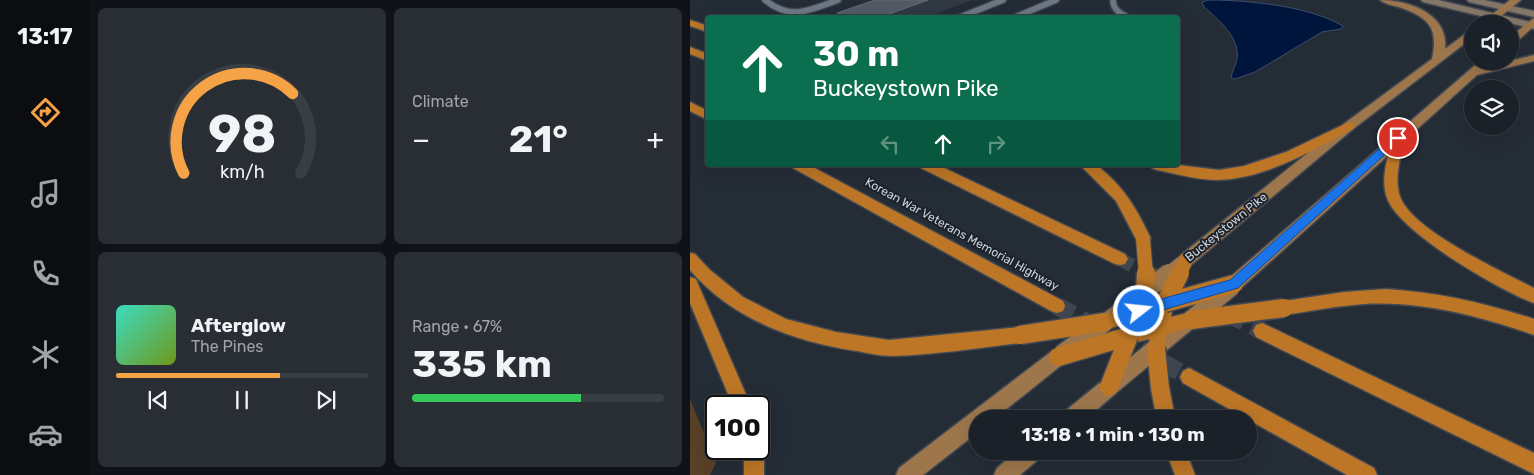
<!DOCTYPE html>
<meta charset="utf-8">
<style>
:root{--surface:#1b2128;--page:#282e34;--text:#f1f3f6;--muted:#a0a3a8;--line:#393e45;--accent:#f6a247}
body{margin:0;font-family:Rubik,sans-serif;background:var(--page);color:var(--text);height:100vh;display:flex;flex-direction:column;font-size:19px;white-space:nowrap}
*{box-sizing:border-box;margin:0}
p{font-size:16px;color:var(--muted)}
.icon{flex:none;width:28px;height:28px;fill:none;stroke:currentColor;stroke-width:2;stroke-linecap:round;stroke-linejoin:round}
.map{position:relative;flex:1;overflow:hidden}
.side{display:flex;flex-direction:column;gap:8px;padding:8px;background:#0f1216;width:600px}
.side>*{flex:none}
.top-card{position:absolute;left:15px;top:15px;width:475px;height:152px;border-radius:5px;box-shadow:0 5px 20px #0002,0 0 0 1px var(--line);background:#0b6e4f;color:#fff;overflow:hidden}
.fabs{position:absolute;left:774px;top:15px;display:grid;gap:10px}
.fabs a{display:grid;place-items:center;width:55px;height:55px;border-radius:50%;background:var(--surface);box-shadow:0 5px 20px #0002,0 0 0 1px var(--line);font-size:25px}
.speed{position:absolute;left:15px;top:395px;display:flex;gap:10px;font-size:25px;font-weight:700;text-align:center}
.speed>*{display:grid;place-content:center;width:65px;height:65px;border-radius:50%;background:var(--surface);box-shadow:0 5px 20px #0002,0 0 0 1px var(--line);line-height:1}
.speed .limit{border:2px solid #111;border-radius:8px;background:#fff;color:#111}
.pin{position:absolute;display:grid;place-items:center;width:42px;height:42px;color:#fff;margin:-21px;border:2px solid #fff;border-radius:50%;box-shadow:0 1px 5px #0007}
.me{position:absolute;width:55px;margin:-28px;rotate:74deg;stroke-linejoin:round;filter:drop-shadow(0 0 4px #0008)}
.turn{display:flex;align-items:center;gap:18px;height:105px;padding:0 25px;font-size:22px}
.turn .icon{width:65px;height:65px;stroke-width:2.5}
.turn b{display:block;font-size:35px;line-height:42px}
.lanes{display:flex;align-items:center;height:48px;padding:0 25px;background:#0003;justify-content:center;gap:25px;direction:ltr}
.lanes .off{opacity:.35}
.big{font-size:38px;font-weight:700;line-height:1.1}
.side .card{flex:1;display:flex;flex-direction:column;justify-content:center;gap:8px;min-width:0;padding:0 18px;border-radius:8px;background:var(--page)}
.side .dial{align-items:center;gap:0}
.dial svg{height:130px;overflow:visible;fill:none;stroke:var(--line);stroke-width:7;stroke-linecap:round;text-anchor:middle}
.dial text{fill:var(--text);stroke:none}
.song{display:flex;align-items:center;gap:15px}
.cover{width:60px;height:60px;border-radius:8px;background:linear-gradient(135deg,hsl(170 70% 55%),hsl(80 70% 35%))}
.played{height:5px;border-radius:2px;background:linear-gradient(90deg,var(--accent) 65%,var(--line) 65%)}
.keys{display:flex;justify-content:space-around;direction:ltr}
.heat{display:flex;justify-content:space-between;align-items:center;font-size:28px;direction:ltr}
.charge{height:8px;border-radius:4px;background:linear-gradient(90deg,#34c759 67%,var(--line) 0)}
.side .tiles{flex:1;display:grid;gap:8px;grid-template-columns:repeat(2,1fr)}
.trip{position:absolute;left:279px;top:410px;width:288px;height:50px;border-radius:25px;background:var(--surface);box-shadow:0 5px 20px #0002,0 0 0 1px var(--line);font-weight:700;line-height:50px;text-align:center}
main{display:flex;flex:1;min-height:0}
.dock{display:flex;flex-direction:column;width:90px;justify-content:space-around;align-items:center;background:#0b0d10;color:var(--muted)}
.dock .icon{width:35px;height:35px}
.dock .current{color:var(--accent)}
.dock b{font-size:22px;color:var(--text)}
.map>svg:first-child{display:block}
.green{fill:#5a4128}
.water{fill:#00153c;stroke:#3e4e6b}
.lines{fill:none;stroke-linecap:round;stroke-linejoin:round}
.highway-tunnel-far1{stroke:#3e454f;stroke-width:14;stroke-dasharray:14 7;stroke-linecap:butt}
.highway-tunnel{stroke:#3e454f;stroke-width:18;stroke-dasharray:18 9;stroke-linecap:butt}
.lane-casing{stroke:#434953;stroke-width:8}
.secondary-casing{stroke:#434953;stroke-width:3}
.primary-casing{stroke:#434953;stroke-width:3}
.highway-casing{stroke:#434953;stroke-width:3}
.lane{stroke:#6e7784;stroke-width:5.5}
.secondary{fill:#857768;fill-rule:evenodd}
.primary{fill:#9d764c;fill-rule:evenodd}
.highway{fill:#bc7626;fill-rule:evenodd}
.primary-bridge-far1-casing{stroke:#434953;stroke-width:16;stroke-linecap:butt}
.primary-bridge-casing{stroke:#434953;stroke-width:21;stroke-linecap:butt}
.highway-bridge-far1-casing{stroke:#434953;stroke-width:16;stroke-linecap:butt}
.highway-bridge-casing{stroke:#434953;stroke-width:21;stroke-linecap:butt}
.primary-bridge-far1{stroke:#9d764c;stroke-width:14}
.primary-bridge{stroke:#9d764c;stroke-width:18}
.highway-bridge-far1{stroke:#bc7626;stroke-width:14}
.highway-bridge{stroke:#bc7626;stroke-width:18}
.shaded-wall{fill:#313943}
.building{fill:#525a64;stroke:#666d77}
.route{fill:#1a73e8;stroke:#114b97}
.labels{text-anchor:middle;stroke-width:4;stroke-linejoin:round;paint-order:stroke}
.street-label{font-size:12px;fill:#ced3da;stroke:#1b222c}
</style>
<main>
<nav class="dock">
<b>13:17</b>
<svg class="icon current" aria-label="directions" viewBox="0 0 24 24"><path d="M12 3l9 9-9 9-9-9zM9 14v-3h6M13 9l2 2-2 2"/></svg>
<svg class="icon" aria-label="music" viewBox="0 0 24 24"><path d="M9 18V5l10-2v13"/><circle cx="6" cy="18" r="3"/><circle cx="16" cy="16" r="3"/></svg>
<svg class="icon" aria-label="phone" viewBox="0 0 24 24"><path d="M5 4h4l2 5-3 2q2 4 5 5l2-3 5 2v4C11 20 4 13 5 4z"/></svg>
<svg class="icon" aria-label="climate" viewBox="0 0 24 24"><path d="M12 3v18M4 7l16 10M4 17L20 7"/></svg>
<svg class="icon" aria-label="car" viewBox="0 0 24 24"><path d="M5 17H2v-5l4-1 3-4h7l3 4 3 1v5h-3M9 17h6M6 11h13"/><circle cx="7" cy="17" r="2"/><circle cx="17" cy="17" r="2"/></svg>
</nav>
<section class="side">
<div class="tiles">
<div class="card dial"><svg viewBox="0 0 100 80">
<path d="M14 69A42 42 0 1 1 86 69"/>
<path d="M14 69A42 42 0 0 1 81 20" stroke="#f6a247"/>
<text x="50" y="56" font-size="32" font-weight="700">98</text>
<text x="50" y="72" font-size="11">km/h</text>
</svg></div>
<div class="card"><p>Climate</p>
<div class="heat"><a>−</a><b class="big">21°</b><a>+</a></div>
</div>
<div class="card">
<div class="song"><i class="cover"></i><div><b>Afterglow</b><p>The Pines</p></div></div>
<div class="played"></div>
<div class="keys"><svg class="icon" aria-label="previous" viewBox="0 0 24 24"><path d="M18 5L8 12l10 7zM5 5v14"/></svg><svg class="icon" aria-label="pause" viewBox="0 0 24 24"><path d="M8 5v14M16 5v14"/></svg><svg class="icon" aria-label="next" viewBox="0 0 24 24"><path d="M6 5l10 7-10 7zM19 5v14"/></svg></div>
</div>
<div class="card"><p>Range · 67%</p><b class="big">335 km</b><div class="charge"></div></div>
</div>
</section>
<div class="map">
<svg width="844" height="475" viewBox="0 0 844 475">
<rect width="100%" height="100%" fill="#242c36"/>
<path class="green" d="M0,399L26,463L20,475H0Z"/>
<path class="water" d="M519,0C558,0 619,6 653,26L651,29L632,32L565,72L545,79L541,78C542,71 546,65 547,59C550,37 528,19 514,7L512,2Z"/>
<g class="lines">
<path class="highway-tunnel-far1" d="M430,259L458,274"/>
<path class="highway-tunnel" d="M456,273L466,278
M367,306L406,327
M538,314L572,331
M426,337L499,377"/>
<defs>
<path id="lane" d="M75,0C101,21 120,10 148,0
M423,0C423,10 431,14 439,18
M268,18L313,0
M323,18L366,0"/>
<path id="secondary" d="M731,0H748L844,23V29L733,2Z
M777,0H794L844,11V17L779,2Z"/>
<path id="primary" d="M690,0C719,0 759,14 755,49L778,32L782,31V38L663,129L501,265L496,266L491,265L488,260L491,255L655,123L742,59C749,27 738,17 709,7C702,5 695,4 690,0Z
M820,0H831L801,24H790Z
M844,18V26L824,44L820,45V37Z
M844,55V61L787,75L550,289L544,291L538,289L536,284L538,279L790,61H802L798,66Z
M455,284L461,286L463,291L461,296L421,327L415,330L409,327L406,322L409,317L449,286Z
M501,312L507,315L509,320L507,325L472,354L466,356L460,354L457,348L460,342L495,315Z
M368,349L374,351L377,357L374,363L304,419H288V432L233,475H206L209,468L362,351Z
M419,378L426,381L428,387L426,393L396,419H371L374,412L412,381Z
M327,451H353L350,458L330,475H304L307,468Z"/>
<path id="highway" d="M0,20L18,26V32L0,26Z
M0,47L18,54V61L0,54Z
M0,102L18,111V120L0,111Z
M659,122L665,126L663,129C622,150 576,179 528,180C507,180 487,174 467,170L462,168L460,165H488L529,170L554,166L596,152Z
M708,134L714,138C711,156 703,181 711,199C726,232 811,271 844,288V303C810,291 709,232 697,198C690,180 698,157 702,138Z
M101,165H119L373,301L375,306L373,311L367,313L361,311L103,168Z
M229,165H248L435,254L438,259L435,264L430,265L425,264L231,168Z
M390,165H406C433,185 447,209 461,239L458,243L453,245L448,243L426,201Z
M0,253L5,254L20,270L53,297L96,319L146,332L199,340L330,327L336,329L339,335L336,341L330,343C287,348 244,355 201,356C190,356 178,353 167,351C105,342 42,319 0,270Z
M0,277L6,279L8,284L61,406H43L0,303Z
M696,289C747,292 795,303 844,319V335C789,316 733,301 674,304C647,306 621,311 594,315L588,313L586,308L588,303L594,301L654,292Z
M475,296L481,298L483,303L481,317L501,312L507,315L509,320L507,325L477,334L472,354L466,356L460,354L457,348L459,339L439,344L433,342L430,336L433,330L463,322L464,314L415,330L409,327L406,322L409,317Z
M572,323L844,453V474L566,337L563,331L566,325Z
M499,368L684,468L687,475H657L493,383L490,377L493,371Z
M69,441L74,449V475H54V449H69Z
M476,451H496L505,475H485Z"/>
</defs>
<use href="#lane" class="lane-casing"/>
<use href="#secondary" class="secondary-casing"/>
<use href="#primary" class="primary-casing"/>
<use href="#highway" class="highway-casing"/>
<use href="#lane" class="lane"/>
<use href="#secondary" class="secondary"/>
<use href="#primary" class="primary"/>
<use href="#highway" class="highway"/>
<defs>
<path id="primary-bridge-far1" d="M478,274L496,260"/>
<path id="primary-bridge" d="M455,291L479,273
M501,320L542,286
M372,354L414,323
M419,387L466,348"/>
<path id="highway-bridge-far1" d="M453,239L456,274
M489,274L496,260"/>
<path id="highway-bridge" d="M455,291L456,273
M475,303L544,284
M475,303L490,273
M501,320L594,308
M330,335L415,322
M466,348L470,388L476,419
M368,357L439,336
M419,387L439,336"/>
</defs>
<use href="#primary-bridge-far1" class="primary-bridge-far1-casing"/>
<use href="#primary-bridge" class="primary-bridge-casing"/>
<use href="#highway-bridge-far1" class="highway-bridge-far1-casing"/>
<use href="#highway-bridge" class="highway-bridge-casing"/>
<use href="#primary-bridge-far1" class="primary-bridge-far1"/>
<use href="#primary-bridge" class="primary-bridge"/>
<use href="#highway-bridge-far1" class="highway-bridge-far1"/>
<use href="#highway-bridge" class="highway-bridge"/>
</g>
<path class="shaded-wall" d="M238,0H282L235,18H188Z"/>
<path class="building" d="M185,0H238L188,18H151L147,13Z"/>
<path class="route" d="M708,135L713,138L711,140L548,288L449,317L444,315L442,311L444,307L449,305L540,280L704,136Z"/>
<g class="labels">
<g class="street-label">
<text transform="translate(536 227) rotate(-39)" y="4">Buckeystown Pike</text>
<text transform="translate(272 234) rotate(29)" y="4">Korean War Veterans Memorial Highway</text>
</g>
</g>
</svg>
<div class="fabs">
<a><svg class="icon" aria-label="sound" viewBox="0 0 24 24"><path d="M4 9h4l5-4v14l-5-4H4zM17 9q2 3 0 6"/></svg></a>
<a><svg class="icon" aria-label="layers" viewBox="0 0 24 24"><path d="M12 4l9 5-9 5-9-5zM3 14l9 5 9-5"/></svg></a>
</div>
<div class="speed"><div class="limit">100</div></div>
<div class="pin" style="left:708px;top:138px;background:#d93025"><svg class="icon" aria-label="arrive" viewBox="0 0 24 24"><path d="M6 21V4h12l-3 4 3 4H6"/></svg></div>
<svg class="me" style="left:449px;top:311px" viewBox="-20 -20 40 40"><circle r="17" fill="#1a73e8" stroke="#fff" stroke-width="3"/><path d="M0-11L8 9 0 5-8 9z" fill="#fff"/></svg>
<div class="trip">13:18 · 1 min · 130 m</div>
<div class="top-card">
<div class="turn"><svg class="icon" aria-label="ahead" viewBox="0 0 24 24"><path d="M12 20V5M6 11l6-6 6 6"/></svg><div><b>30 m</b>Buckeystown Pike</div></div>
<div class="lanes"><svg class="icon off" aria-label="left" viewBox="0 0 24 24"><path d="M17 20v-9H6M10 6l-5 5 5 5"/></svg><svg class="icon" aria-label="ahead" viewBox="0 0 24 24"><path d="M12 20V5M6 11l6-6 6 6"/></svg><svg class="icon off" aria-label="right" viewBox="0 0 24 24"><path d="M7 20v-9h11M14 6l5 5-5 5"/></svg></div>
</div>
</div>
</main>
